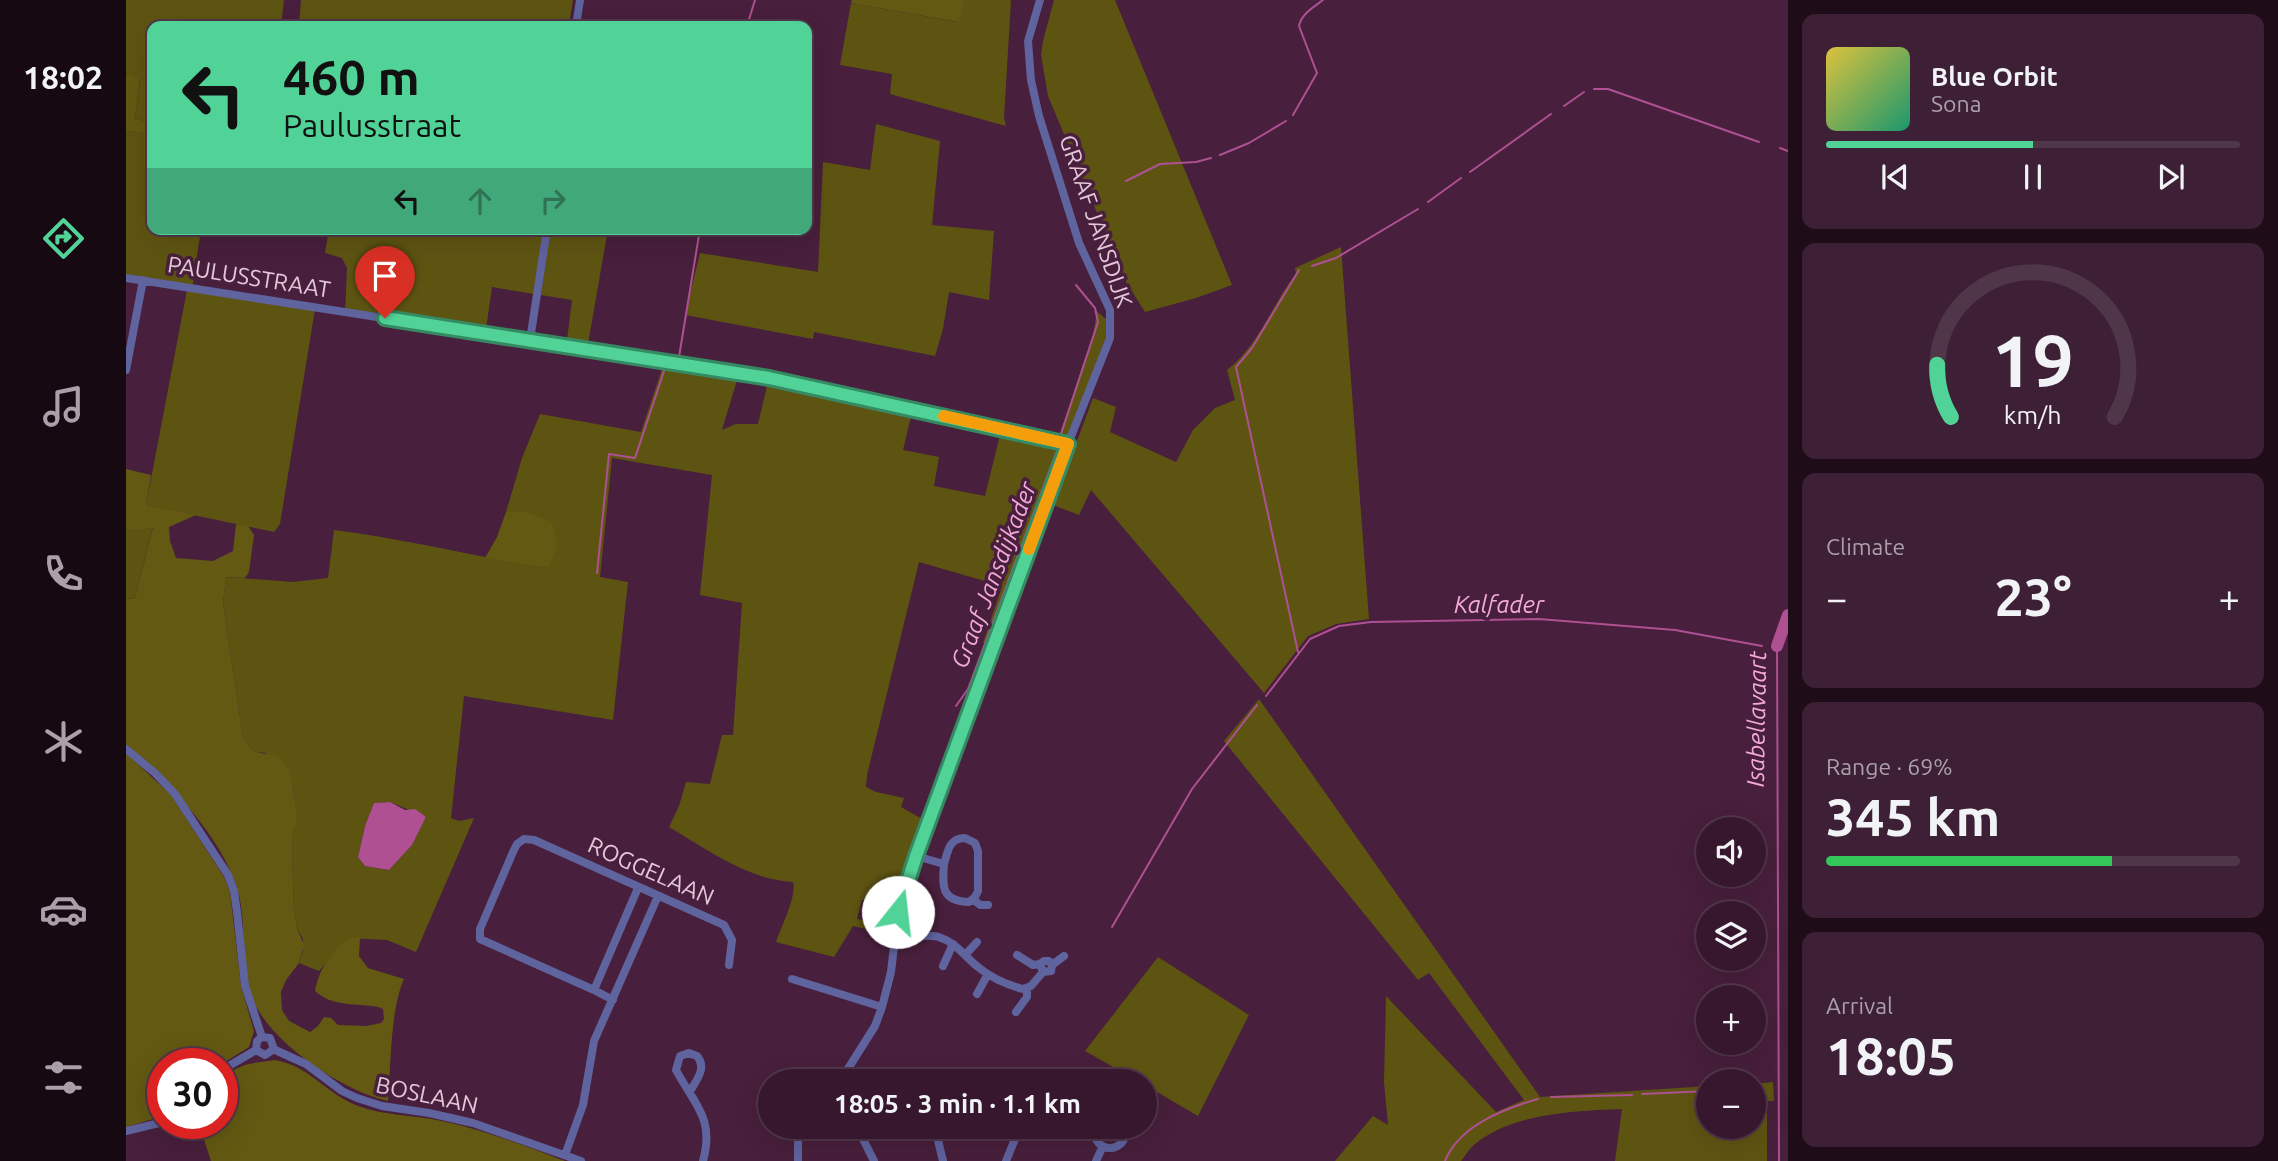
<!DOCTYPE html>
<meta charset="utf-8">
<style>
:root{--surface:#36172d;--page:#3d2035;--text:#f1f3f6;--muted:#aa9faa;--line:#503649;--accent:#51d398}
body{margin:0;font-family:Ubuntu,sans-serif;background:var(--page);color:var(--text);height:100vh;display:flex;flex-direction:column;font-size:26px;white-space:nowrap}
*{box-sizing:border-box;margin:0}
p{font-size:23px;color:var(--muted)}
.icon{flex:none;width:38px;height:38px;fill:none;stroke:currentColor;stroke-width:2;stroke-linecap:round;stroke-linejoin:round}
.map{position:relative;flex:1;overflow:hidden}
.side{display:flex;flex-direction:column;gap:14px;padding:14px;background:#1e0d19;width:490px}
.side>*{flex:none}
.hud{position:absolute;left:21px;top:21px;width:665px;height:214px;border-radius:14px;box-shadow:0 7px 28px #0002,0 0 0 2px var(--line);background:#51d398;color:#111;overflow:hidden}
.tools{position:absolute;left:1570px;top:817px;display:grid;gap:14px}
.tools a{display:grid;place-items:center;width:70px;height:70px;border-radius:50%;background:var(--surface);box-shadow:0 7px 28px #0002,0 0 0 2px var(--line);font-size:35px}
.speed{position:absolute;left:21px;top:1048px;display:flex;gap:14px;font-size:35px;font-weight:700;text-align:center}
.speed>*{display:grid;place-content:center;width:91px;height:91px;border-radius:50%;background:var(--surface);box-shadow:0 7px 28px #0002,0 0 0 2px var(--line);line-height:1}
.speed .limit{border:10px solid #d22;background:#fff;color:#111}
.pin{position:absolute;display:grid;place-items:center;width:60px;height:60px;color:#fff;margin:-72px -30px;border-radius:50% 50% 50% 0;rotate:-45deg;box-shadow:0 0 7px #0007}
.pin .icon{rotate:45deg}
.me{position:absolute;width:77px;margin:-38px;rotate:16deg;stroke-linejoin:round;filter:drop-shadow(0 0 5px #0008)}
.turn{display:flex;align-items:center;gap:24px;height:147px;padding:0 21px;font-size:32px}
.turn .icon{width:91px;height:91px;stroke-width:2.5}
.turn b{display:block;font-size:49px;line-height:60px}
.lanes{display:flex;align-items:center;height:66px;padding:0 21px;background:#0003;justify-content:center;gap:35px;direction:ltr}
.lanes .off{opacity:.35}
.big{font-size:52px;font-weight:700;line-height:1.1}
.side .widget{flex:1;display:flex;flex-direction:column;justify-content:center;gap:10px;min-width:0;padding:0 24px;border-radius:14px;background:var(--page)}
.side .dial{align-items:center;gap:0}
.dial svg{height:182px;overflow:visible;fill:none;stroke:var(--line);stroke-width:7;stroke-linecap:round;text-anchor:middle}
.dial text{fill:var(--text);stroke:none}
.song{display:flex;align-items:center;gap:21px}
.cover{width:84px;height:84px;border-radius:10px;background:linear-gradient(135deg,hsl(50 70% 55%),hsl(160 70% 35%))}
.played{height:7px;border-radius:4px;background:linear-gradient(90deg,var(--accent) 50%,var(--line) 50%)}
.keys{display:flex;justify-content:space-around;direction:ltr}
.heat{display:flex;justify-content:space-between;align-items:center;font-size:38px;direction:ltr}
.charge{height:10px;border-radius:5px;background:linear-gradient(90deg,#34c759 69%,var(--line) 0)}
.trip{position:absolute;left:632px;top:1069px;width:399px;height:70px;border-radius:35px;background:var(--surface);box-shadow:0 7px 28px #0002,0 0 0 2px var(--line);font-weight:700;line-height:70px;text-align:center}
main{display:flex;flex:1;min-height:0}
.tabs{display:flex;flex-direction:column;width:126px;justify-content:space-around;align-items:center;background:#160912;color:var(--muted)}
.tabs .icon{width:49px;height:49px}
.tabs .selected{color:var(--accent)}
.tabs b{font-size:32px;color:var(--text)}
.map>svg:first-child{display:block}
.green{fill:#5e5412;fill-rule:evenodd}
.forest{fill:#635912}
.water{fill:#ae5092}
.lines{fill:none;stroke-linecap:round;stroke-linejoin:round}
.stream{stroke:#ae5092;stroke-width:2}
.river{stroke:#ae5092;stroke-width:12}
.minor{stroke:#5f639e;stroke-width:8}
.route-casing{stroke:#358963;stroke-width:18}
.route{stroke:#51d398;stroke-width:12}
.slow{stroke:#f59e0b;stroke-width:12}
.labels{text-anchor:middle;stroke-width:7;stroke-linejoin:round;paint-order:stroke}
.street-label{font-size:23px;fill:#e3c8d9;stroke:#481f3c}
.water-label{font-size:24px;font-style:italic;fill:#f3a9d9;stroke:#481f3c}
</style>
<main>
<nav class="tabs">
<b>18:02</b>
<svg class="icon selected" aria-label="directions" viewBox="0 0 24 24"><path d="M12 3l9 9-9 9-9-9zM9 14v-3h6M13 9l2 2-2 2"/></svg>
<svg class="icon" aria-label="music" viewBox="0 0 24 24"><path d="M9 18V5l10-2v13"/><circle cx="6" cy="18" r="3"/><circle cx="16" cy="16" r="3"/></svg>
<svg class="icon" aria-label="phone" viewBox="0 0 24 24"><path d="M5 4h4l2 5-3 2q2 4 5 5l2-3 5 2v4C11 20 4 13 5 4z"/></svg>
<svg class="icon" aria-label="climate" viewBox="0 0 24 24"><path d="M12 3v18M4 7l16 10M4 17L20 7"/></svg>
<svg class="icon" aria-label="car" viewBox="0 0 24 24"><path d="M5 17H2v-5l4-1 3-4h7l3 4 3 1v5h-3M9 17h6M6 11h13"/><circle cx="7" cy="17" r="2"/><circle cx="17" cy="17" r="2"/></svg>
<svg class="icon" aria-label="filters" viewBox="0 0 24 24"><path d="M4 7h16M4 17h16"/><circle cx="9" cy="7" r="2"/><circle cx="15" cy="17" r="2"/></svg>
</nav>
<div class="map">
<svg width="1662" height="1161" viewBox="0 0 1662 1161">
<rect width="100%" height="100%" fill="#481f3c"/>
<path class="green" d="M0,0H158L155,26H26V122L9,119L14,79L0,74Z
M175,0H447L443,26H173Z
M839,0H885L878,118L880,126L764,94L766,74L714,65L725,3L831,22Z
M928,0H989L1106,285L1070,298L1019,312L1000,282L922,96L915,55L917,41Z
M750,124L814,141L806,225L868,231L863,300L823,292L817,329L809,356L688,332L687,339L559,315L574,253L692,272L697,162L744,170Z
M0,131L26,135V229H75L66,290L189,309L154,524L148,532L20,505L61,290L0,281Z
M203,229H418L408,294L366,287L359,336L219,314L221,268L216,258L199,253Z
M424,229H482L462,344L441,340L446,300L415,295Z
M1215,247L1243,619L1210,624L1182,636L1138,693L965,490L953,515L927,505L967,398L990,407L984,432L1050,462L1067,430L1089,408L1109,400L1101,370C1132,346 1147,304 1170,273L1169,268Z
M969,310L980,319V337L944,433L939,438L932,439L967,335L970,318Z
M537,366L612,377L596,430L610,424H632L642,382L786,412L777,450L813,457L808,486L859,496L875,431L928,443L934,460L863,643H857L876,586L793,562L741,775L740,787L750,792L778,798L775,807L798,820L770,901L766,899L736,900L731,919L764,925L763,934L727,926L708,957L650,942C655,927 671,896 667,882C622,880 581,849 543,827L553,806L560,782L584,784L596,735H607L616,603L574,595L586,475L486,458L474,577L502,582L487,720L338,696L325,818L333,821L348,818L290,952L261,940L221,938L193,971L173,963L177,951V939L171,928L168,907L166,856L167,835L172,819L166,782L139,753L127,751L117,738L97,603L100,577L167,582L202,578L208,530C280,539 350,557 422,568L400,512H380L396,458L414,414L515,432ZM264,802L300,817L286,845L263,870L239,866L232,857L239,826L248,803Z
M27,526L9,598L0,599V530L11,531Z
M1133,699L1414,1097L1582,1086V1127H1628V1084L1647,1082L1648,1101H1641V1161H1489L1496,1109C1449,1111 1387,1113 1349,1144C1343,1149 1339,1156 1335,1161H1209L1247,1116L1262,1125L1258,1082L1260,996L1370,1112L1398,1100L1303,973L1292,980L1098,741Z
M1032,957L1123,1015L1072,1116L1019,1085L1018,1082L1012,1081L959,1051Z"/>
<path class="forest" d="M726,0H839L832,22L725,3Z
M0,74L14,78L9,119L26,122V135L0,131Z
M0,469L25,475L20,505L70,515L43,527L44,541L50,558L87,561L107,551L110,524L122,526L128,535L123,572L119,578L100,577L97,603L117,738L127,751L152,757L161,766L166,782L172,819L167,835L166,856L168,907L171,928L178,945L173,963L160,980L155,992L156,1010L163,1021L184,1032L192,1026L198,1017L205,1018L212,1025L240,1026L255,1023L258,1019L257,1009L252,1007C229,1003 206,1007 189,991C194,966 204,956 221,938L234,937L233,956L242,968L278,979C264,1011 265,1065 262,1101C216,1091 139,1040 124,993C113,955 123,913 107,877C85,824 41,783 0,746V599L9,598L27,527L11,531L0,530Z
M380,512H400L426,522L431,546L422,568L359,558L371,537Z
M0,753L45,795L98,877L104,892L115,986L128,1031L123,1047L96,1064H37V1116L0,1127Z
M148,1060C183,1065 200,1094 232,1106C259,1116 288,1115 316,1121C358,1130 399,1146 439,1161H85L73,1124H96V1078C116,1062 125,1064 148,1060Z"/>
<path class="water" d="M264,802L279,810L289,809L300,817L286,845L263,870L239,866L232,857L239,826L248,803Z"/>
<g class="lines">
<path class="stream" d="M621,26L629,0
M1468,89H1482L1633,142
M1438,106L1458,92
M1167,115L1191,73L1173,26C1175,14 1188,7 1197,0
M1654,148L1662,151
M1094,155L1123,143L1160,121
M1344,172L1425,114
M1000,181L1034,164L1070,162L1085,158
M1302,202L1335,178
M1186,266L1210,258L1292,209
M568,361L553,357L574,229
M935,434L972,322L969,308L950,285
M471,573L483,454L509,458L539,368L566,371
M1651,646L1653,1161
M1172,652L1110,367L1126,348L1173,270
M1140,696L1184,639L1213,626L1245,622L1413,619L1549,630L1636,646
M830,706L842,689L930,453
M986,927L1066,789L1131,705
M1628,1088H1635
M1516,1094L1582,1091
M1425,1097L1506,1095
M1319,1161C1333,1126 1377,1109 1412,1099"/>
<path class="river" d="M1651,646L1662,615"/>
<path class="minor" d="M450,26L454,0
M0,278L643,378L942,444
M404,340L421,229
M0,370L17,280
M0,749L29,773L49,794L102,875L108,891L111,912L119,986L136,1037
M790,856L818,864C816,888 816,901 843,902L849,897L852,891V851L849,843L839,838C823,838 822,851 818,864
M847,899L854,905H862
M769,936C782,937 803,934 813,937C831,943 839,957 852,967C864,977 882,985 897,989L905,986L917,972L925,971L926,965L923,961H918L914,964L917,972
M840,954L851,942
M891,955L907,965L914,964
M926,965L938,956
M817,966L827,944
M666,979L756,1007
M468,990L354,939V929L387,852L391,844L398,839L408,840L598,925L606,940L603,965
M851,994L862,974
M487,1000L468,990L512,888
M890,1012L901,997V988
M147,1049L180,1064L216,1091L231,1098L256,1106L303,1113L347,1123L455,1161
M130,1050L139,1055L148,1049L144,1038L136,1037
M96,1070L130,1050L131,1041L136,1037
M649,1078L661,1082
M717,1082L720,1072L749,1026L756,1007L765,972L772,912L790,856L942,444L984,338V310L953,243L913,116L905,80L902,41L914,0
M826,1082V1081
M564,1091C571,1080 581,1067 571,1056L563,1053L554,1056L550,1070C568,1104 589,1118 577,1161
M672,1127V1161
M731,1127L748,1161
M812,1127L810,1132L817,1161
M968,1127C966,1155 1002,1155 1000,1127
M0,1131L37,1122
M439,1155L457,1105L468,1041L532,896
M880,1161L894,1127
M970,1161L977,1146"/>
</g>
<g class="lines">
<defs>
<path id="route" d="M259,318L643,378L942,444L790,856L772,912"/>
</defs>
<use href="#route" class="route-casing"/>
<use href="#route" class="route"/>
<path class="slow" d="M818,416L942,444L903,549"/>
</g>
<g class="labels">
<g class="street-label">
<text transform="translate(970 221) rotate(71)" y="8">GRAAF JANSDIJK</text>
<text transform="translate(123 277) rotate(9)" y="8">PAULUSSTRAAT</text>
<text transform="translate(525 871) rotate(24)" y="8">ROGGELAAN</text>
<text transform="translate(301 1095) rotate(12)" y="8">BOSLAAN</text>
</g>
<g class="water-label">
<text transform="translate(868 575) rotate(-69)" y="8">Graaf Jansdijkader</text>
<text x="1373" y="613">Kalfader</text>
<text transform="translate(1631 719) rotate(-89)" y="8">Isabellavaart</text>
</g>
</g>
</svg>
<div class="tools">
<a><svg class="icon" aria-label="sound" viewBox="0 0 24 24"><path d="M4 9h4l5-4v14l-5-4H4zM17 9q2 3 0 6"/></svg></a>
<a><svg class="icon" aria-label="layers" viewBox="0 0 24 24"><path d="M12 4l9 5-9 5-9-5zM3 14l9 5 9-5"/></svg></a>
<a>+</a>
<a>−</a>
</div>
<div class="speed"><div class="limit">30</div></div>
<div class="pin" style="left:259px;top:318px;background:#d93025"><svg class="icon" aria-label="arrive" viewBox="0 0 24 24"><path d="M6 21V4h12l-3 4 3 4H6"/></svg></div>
<svg class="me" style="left:772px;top:912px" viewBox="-20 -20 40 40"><circle r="19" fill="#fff"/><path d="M0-13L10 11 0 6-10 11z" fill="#51d398"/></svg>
<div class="trip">18:05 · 3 min · 1.1 km</div>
<div class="hud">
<div class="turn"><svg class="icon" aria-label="left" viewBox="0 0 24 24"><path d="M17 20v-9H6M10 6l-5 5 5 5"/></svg><div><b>460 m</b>Paulusstraat</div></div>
<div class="lanes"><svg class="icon" aria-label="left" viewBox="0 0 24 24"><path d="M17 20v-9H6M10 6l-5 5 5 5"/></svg><svg class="icon off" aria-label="ahead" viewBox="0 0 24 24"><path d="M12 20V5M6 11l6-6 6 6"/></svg><svg class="icon off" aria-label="right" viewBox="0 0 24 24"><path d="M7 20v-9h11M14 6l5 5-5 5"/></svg></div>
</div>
</div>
<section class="side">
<div class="widget">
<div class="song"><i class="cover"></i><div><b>Blue Orbit</b><p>Sona</p></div></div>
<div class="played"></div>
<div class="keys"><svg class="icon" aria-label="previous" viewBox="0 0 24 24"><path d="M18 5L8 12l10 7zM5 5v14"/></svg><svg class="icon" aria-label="pause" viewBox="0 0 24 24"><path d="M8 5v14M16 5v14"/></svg><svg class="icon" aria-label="next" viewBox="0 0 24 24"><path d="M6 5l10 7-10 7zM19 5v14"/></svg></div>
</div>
<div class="widget dial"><svg viewBox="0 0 100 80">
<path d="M14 69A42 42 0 1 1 86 69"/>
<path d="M14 69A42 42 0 0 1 8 46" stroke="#51d398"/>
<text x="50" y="56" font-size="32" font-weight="700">19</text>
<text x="50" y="72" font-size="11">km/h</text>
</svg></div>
<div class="widget"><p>Climate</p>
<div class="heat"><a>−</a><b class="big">23°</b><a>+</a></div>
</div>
<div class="widget"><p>Range · 69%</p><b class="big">345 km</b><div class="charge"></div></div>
<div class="widget"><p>Arrival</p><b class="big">18:05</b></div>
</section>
</main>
